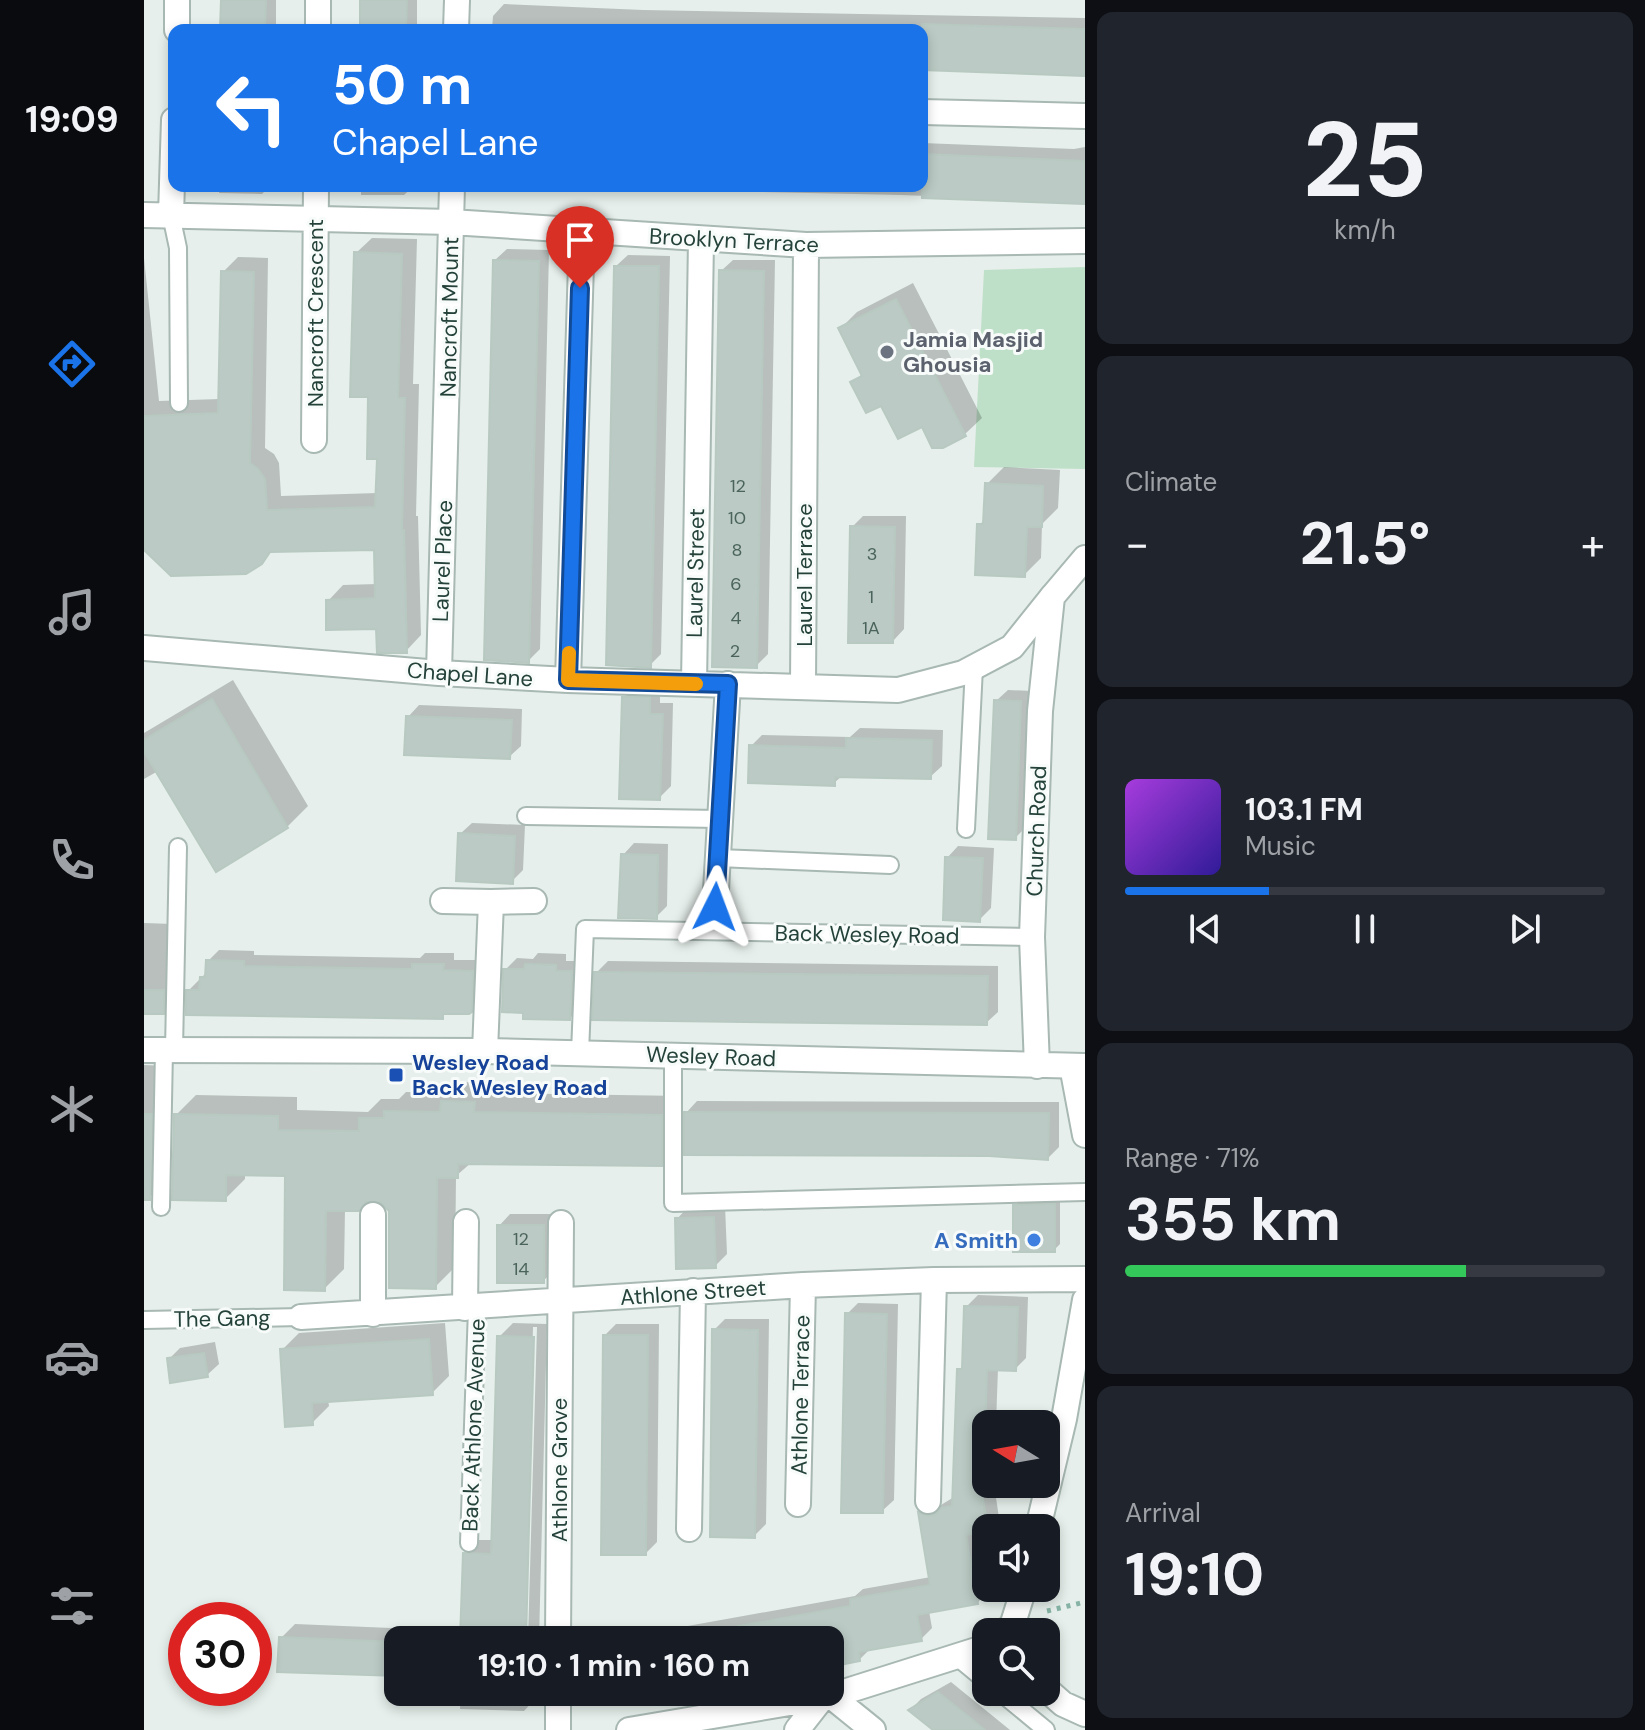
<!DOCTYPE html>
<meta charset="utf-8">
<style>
:root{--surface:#171b24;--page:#20242c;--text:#f1f3f6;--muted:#9ea1a6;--line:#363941;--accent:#1a73e8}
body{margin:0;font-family:"DM Sans",sans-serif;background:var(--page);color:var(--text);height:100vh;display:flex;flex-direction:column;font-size:30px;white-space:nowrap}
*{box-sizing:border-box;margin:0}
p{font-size:26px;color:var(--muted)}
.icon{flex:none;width:44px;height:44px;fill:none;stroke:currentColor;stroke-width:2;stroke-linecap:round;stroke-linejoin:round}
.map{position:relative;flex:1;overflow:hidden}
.sheet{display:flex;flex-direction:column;gap:12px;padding:12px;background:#0d0f14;width:560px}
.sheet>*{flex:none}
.hud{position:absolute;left:24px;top:24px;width:760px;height:168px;border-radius:16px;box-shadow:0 4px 12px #0003;background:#1a73e8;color:#fff;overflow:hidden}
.needle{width:52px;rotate:281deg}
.fabs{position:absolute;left:828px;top:1410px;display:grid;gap:16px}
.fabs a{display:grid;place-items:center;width:88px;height:88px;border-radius:16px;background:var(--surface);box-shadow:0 4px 12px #0003;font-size:40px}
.speed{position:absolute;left:24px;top:1602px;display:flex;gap:16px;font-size:40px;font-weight:700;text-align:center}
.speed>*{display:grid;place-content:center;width:104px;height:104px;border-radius:50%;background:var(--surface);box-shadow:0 4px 12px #0003;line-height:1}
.speed .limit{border:12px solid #d22;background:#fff;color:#111}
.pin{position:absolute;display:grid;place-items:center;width:68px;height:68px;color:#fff;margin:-82px -34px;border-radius:50% 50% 50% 0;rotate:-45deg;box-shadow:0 0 8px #0007}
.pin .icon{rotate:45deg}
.me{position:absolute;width:88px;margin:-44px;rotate:3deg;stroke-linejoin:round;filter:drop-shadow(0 0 6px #0008)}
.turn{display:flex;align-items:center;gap:28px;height:168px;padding:0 32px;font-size:36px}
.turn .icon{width:104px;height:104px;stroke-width:2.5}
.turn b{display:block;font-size:56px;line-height:68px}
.big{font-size:60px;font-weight:700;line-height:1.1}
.sheet .tile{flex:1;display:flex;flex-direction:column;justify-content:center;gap:12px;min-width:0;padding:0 28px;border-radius:16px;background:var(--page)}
.sheet .dial{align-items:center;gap:0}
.dial b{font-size:104px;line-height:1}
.song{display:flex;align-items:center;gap:24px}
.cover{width:96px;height:96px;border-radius:12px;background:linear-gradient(135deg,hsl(280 70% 55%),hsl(250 70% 35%))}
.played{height:8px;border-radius:4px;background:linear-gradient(90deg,var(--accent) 30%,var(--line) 30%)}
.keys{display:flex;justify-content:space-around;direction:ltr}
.heat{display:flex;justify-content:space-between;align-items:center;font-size:44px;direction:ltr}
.charge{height:12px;border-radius:6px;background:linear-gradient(90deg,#34c759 71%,var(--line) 0)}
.trip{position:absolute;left:240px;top:1626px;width:460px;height:80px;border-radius:16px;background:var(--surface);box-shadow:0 4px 12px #0003;font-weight:700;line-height:80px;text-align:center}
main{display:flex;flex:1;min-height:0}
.tabs{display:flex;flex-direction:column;width:144px;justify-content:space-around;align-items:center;background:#090b0e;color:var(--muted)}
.tabs .icon{width:56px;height:56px}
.tabs .selected{color:var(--accent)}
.tabs b{font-size:36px;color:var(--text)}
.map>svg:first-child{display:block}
.green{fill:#bfe0c8}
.shadow{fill:#0003}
.building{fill:#bbcac4;stroke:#b8c9c2;stroke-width:2}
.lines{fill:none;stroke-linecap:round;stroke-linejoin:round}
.service-casing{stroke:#a8b8b2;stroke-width:20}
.minor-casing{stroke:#a8b8b2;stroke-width:28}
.tertiary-casing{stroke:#a8b8b2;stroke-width:28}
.path{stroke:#86b3a5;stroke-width:5;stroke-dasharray:4 6;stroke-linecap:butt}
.service{stroke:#fff;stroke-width:16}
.minor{stroke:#fff;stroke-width:24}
.tertiary{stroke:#fff;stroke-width:24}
.route-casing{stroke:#114b97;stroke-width:20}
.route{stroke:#1a73e8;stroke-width:14}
.slow{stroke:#f59e0b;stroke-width:14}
.worship-dot{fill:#6b7280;stroke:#f7fbf9;stroke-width:3}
.transit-dot{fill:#1a4fb4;stroke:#f7fbf9;stroke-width:3}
.shop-dot{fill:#3f7fe0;stroke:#f7fbf9;stroke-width:3}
.labels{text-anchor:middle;stroke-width:6;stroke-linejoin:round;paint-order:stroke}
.number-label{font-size:18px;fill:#4a645c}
.street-label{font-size:22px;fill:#24423a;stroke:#f7fbf9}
.worship-label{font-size:22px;font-weight:bold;fill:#5b616d;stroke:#f7fbf9;text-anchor:start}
.transit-label{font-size:22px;font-weight:bold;fill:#164399;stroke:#f7fbf9;text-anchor:start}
.shop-label{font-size:22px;font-weight:bold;fill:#366cbe;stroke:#f7fbf9;text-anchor:end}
</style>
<main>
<nav class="tabs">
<b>19:09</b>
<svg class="icon selected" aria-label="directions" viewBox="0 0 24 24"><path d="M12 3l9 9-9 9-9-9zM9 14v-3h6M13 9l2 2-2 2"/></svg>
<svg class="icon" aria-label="music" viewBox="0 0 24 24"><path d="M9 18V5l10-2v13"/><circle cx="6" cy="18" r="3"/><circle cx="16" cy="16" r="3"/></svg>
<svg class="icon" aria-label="phone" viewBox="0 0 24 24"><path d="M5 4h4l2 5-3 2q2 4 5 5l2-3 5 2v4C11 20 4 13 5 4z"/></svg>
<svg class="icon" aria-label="climate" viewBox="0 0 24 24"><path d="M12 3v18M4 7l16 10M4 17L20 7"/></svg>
<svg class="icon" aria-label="car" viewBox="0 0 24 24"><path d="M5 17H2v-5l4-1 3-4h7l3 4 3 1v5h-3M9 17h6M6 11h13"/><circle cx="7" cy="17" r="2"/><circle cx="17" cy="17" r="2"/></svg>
<svg class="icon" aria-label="filters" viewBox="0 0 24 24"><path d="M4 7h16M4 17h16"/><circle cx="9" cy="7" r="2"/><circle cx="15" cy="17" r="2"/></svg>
</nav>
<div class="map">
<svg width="941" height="1730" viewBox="0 0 941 1730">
<rect width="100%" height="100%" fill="#e6efeb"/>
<path class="green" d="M941,267V469L830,467L840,270Z"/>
<path class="shadow" d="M78,0H132V30H78Z
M218,0H273V30H218Z
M360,4L499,10L941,18V73L778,68V30H348L349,16Z
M778,143L930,149L941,147V202L757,195L346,186H778Z
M76,186H126L118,194L75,193Z
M217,186H270L260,195H217Z
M228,238L273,239L269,384H275L272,516H274L277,635L262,651L234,627L184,601L199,585L233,584L232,547L129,550L117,563L0,548V258L15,401L76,399L79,272L94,257L124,258L121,448L130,454L135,463L137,496L234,493L235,457L212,253Z
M363,249L405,250L396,649L384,661L351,260Z
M484,255L526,256L517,654L506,665L472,266Z
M589,260H631L624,654L612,666L577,271Z
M769,283L838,418L821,434L791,449L779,424L738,403L709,383L719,373L696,329L713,312Z
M860,467L916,470L914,508L898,524L897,558L880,575L835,525L842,519L843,484Z
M719,516H762L760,629L749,641L708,527Z
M89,680L164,806L143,827L72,869L14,771L0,779V733Z
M492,686L516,687V703H529L527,786L515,798L480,698Z
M864,690L888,691L882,827L871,838L852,701Z
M275,705L378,709L377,746L365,757L264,717Z
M716,728L799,730L798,766L786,777L699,775L690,783L607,746L618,735L706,737Z
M328,823L381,825L379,870L368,881L316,834Z
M490,843L524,844L523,906L512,917L479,855Z
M814,846L850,848L847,908L835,920L803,858Z
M0,923L28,924L27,970H40V991L19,1012H0Z
M75,950L110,951V955L276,958L281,953H310V960H340L336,1000L325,1012H303L298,1017L44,991L63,972L64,961Z
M394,953L422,954V961H439L437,1007L426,1018L381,1011L361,970L373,958L389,959Z
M464,961L854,966V1012L842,1023L452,973Z
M0,1065L24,1066L22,1181L5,1198H0Z
M319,1082L350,1083L349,1093L537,1096V1144L517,1164L328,1162L312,1176L311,1267L291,1287L247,1211L238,1201L228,1198L201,1209L200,1269L180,1289L143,1174H101V1179L81,1199L32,1115L52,1095L153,1097V1110L224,1112L237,1099H255L262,1092L308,1093Z
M553,1101L915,1102V1147L904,1158L542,1113Z
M876,1200H916V1244L910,1250L871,1206Z
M581,1206L583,1254L571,1266L533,1219L544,1207Z
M366,1214H411V1270L399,1281L355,1226Z
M834,1295L884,1297L882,1358L871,1369L854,1368L852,1424H842V1484H850L855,1518L845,1528L834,1531L842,1588L845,1591L834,1602L785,1611L788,1628L777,1639L727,1648L716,1659L686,1665V1640H466L711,1596L719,1589L787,1577L776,1513L787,1502L797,1505L810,1497L815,1370L820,1365L822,1307Z
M714,1303L754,1304L750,1500L738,1511L703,1314Z
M581,1319H625L622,1524L610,1536L570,1330Z
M301,1323L305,1376L288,1393L184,1400L185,1406L168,1423L138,1350L155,1333Z
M369,1323L403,1324L395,1640H384L393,1327H389L380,1640H254V1675L137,1638L151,1624L319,1631L321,1554L335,1540H349L355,1337Z
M472,1324H515L513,1542L502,1553L461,1335Z
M71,1342L75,1364L63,1375L25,1359L36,1348Z
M807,1682L866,1730H791L766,1710L777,1699Z
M317,1692H379V1699H383V1692H393V1697L380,1711L316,1709Z
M452,1692H532L455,1706Z"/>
<path class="building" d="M77,0H122L121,30H76Z
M216,0H263L262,30H216Z
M778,24L941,29V76L778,70Z
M778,154L941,161V204L778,198Z
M210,252L258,254L254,398H261L258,530H260L263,653H233L232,629L182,630V600L231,598L230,550L126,552L118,564L102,574L27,576L0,550V416L74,413L77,271L110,272L106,463L114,469L121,479L123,510L231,507L233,459H223L224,397H206Z
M349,260L395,261L385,663L340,660Z
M470,266H515L507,668L462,665Z
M575,270L620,271L613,668L568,667Z
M752,299L822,436L799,448H788L778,427L754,439L737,406L722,413L706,382L718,376L694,328Z
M841,483L899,486L898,527H883L881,577L831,575L833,524H839Z
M706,526L751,527L749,643H704Z
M478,697H506V714H519L516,800L475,799Z
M68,699L144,828L72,872L0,752V740Z
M850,700L877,701L872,840L844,839Z
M262,716L368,720L366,759L260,755Z
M702,738L788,740L787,779L691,777V786L604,783L605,745L702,748Z
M314,833L371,836L369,884L312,881Z
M477,854L514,855L513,919L474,918Z
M801,857L839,858L836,922L799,920Z
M62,960L100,961V966L268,969V964H300L299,970L329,971L328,1012L325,1014H299V1019L42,1015V990H55L56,977H61Z
M381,964L412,965V971H428L426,1020L379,1019V1013L358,1012L359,969H380Z
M450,972L844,976L843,1025L448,1020Z
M0,990H20V1014H0Z
M297,1101L331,1102L330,1112L518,1115V1166L314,1164V1178H293L292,1289L245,1288V1211L236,1202H222L215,1211H182L181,1291L140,1290L141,1176L82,1175V1201L28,1200L30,1114L134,1116V1130L215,1131V1118H240V1111L296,1112Z
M540,1112L905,1113L904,1160L845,1156L540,1155Z
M0,1114H8L6,1200H0Z
M911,1204V1252H869V1205Z
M570,1217L572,1268L532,1269L531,1218Z
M353,1225H400V1283H353Z
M820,1306L874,1307L872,1371L843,1370L839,1500L844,1528L842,1532L822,1535L834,1604L773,1615L778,1641L715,1652L716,1661L686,1667V1640H592L590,1627L706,1606V1599L786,1585L774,1512L784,1516L792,1514L797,1508L808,1506L813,1369H818Z
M701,1313L743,1314L739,1513H697Z
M568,1329L614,1330L611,1538L566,1537Z
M459,1335H504L502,1555H457Z
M353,1336L390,1337L382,1640H316L319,1553L347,1554Z
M285,1339L289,1395L168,1403L169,1425L141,1427L136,1349Z
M60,1353L64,1377L26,1383L23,1358Z
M135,1637L254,1642V1676L133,1672Z
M794,1692L841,1730H789L764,1710Z"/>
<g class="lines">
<defs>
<path id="service" d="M27,215L34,248L35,403
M382,816L576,819
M822,829L830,667
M574,858L746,865
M30,1050L34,847
M436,1053L441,929L888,937
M529,1055V1203L941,1192
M17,1207L20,1050
M0,1320L157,1317
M325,1543L333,1308
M813,1657L842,1681
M856,1692L902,1730"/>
<path id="minor" d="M33,30V0
M174,30V0
M312,30L313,0
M778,112L941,116
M0,215L307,222L662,245L941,241
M27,215L30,120
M170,440L172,186
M0,648L295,673L424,680L754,690L819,673L868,647L908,597
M295,673L308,186
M424,680L438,232
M550,684L557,240
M659,685L662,245
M299,901L347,902L341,1051
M347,902L390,901
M571,907L584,684
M928,1066L941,1135
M321,1308L322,1222
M229,1314V1215
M157,1317L659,1285L790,1280L941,1279
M784,1501L790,1280
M654,1504L659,1285
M894,1528L920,1419L941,1300
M545,1529L549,1291
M862,1632L869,1623L880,1588
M414,1640L417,1223
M902,1689L919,1704L941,1714
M687,1696L729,1730
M414,1730V1692
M485,1730L687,1696L842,1647
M653,1730L678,1698"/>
<path id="tertiary" d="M0,1050L341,1051L941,1066
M893,1066L888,937L896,711L908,597L941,558"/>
</defs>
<use href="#service" class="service-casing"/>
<use href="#minor" class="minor-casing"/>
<use href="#tertiary" class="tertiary-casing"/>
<path class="path" d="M903,1611L941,1602"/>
<use href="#service" class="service"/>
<use href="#minor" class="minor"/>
<use href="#tertiary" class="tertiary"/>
</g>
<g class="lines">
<defs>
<path id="route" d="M436,288L424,680L584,684L571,907"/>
</defs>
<use href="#route" class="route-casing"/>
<use href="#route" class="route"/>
<path class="slow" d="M425,653L424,680L552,684"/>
</g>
<circle class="worship-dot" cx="743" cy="352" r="8"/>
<rect class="transit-dot" x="244" y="1067" width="16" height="16" rx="4"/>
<circle class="shop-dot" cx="890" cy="1240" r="8"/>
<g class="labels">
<g class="number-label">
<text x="594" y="492">12</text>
<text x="593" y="524">10</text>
<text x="593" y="556">8</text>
<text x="728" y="560">3</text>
<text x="592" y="590">6</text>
<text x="727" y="603">1</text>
<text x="592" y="624">4</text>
<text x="727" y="634">1A</text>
<text x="591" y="657">2</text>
<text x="377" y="1245">12</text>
<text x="377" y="1275">14</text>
</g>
<g class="street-label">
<text transform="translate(590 240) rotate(3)" y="8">Brooklyn Terrace</text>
<text transform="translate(171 313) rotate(-90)" y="8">Nancroft Crescent</text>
<text transform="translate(305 317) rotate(-89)" y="8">Nancroft Mount</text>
<text transform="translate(298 561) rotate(-88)" y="8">Laurel Place</text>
<text transform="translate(551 573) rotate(-89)" y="8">Laurel Street</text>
<text transform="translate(660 575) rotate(-90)" y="8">Laurel Terrace</text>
<text transform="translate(326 674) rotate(4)" y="8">Chapel Lane</text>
<text transform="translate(892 831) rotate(-88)" y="8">Church Road</text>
<text transform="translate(723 934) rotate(1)" y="8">Back Wesley Road</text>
<text transform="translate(567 1056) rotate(2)" y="8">Wesley Road</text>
<text transform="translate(549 1292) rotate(-4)" y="8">Athlone Street</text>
<text transform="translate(78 1318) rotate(-1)" y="8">The Gang</text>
<text transform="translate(656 1395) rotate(-89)" y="8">Athlone Terrace</text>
<text transform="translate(329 1425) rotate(-88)" y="8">Back Athlone Avenue</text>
<text transform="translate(415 1470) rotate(-90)" y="8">Athlone Grove</text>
</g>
<g class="worship-label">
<text x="759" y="347">Jamia Masjid<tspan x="759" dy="25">Ghousia</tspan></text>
</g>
<g class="transit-label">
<text x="268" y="1070">Wesley Road<tspan x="268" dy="25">Back Wesley Road</tspan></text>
</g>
<g class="shop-label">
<text x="874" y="1248">A Smith</text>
</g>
</g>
</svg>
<div class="fabs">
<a><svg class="needle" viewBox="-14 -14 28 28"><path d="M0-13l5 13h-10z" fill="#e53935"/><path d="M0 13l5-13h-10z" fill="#9ea1a6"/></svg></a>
<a><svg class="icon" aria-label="sound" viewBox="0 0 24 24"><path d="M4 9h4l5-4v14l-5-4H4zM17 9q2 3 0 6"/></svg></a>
<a><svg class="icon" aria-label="search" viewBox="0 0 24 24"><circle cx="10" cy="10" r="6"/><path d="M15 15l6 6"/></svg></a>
</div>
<div class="speed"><div class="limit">30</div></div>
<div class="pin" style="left:436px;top:288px;background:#d93025"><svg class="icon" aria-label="arrive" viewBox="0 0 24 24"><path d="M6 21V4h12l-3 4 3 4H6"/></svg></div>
<svg class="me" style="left:571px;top:907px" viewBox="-20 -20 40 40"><path d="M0-17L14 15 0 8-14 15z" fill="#1a73e8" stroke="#fff" stroke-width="4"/></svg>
<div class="trip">19:10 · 1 min · 160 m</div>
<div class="hud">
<div class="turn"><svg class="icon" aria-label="left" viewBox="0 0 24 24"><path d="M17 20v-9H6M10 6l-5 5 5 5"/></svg><div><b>50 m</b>Chapel Lane</div></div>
</div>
</div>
<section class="sheet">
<div class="tile dial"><b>25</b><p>km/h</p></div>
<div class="tile"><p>Climate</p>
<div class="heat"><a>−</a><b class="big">21.5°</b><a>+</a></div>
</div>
<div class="tile">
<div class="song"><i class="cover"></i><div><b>103.1 FM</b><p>Music</p></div></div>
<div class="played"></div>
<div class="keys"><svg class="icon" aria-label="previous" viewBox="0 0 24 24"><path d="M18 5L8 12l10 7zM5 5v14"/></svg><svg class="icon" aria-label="pause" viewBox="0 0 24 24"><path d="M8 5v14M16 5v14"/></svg><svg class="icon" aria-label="next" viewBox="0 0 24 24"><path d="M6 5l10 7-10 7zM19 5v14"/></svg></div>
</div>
<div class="tile"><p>Range · 71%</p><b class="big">355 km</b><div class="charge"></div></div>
<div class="tile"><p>Arrival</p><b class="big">19:10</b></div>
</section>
</main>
